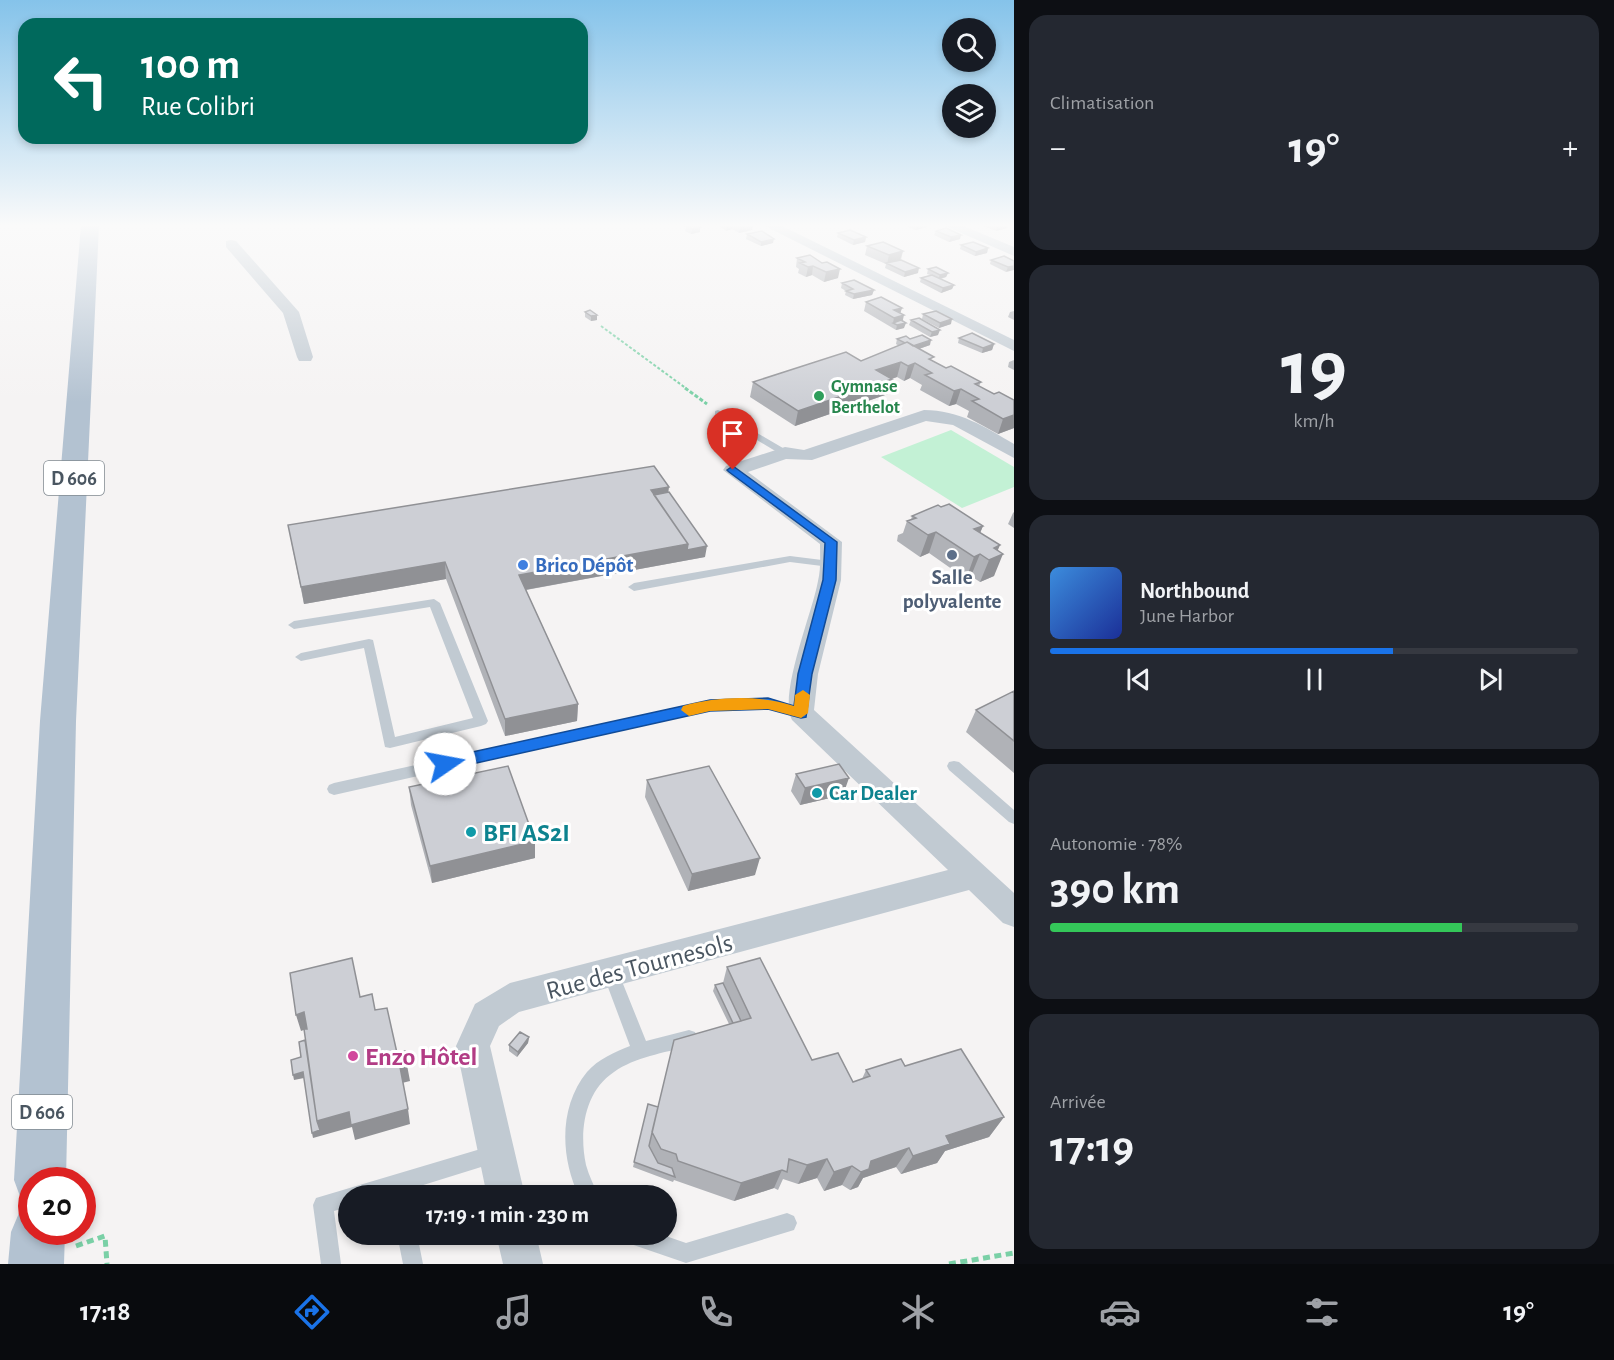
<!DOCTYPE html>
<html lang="fr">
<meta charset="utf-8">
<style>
:root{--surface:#171b24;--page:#242831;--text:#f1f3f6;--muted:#9ea1a6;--line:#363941;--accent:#1a73e8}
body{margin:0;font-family:"Alegreya Sans",sans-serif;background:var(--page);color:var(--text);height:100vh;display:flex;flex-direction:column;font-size:22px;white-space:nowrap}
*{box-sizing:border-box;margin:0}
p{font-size:20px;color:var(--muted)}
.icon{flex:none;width:33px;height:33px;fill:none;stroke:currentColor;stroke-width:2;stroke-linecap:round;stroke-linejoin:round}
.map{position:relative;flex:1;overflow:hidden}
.sheet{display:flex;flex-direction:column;gap:15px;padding:15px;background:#0d0f14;width:600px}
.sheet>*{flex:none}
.guide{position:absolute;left:18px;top:18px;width:570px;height:126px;border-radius:18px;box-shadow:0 3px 9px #0003;background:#00695c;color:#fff;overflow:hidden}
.buttons{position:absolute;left:942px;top:18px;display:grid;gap:12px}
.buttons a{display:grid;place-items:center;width:54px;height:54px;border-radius:50%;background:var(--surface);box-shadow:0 3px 9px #0003;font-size:30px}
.speed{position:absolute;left:18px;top:1167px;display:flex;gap:12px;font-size:30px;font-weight:700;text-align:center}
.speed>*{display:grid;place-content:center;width:78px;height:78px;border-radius:50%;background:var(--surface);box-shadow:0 3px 9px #0003;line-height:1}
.speed .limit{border:9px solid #d22;background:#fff;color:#111}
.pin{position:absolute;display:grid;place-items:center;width:51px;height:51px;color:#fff;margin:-62px -26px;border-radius:50% 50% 50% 0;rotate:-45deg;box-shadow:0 0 6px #0007}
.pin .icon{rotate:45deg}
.me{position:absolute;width:66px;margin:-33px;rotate:78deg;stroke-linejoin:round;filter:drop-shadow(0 0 4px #0008)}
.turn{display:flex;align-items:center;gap:21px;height:126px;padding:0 24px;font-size:27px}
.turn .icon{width:78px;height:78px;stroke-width:2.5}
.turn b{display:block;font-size:42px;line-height:51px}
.big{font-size:45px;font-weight:700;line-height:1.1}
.sheet .widget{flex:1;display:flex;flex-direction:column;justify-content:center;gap:9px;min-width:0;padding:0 21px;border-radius:18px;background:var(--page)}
.sheet .dial{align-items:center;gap:0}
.dial b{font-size:78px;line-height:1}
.song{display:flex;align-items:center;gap:18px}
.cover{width:72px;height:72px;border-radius:9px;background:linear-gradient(135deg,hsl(210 70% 55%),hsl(230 70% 35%))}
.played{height:6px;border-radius:3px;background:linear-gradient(90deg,var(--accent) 65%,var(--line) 65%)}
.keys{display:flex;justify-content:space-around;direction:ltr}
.heat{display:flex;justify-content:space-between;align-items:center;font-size:33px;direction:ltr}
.charge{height:9px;border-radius:4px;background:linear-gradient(90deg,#34c759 78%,var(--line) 0)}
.trip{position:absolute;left:338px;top:1185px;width:339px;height:60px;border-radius:30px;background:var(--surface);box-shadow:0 3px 9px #0003;font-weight:700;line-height:60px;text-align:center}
.dock{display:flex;height:96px;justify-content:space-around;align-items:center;background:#090b0e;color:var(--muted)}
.dock .icon{width:42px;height:42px}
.dock .selected{color:var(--accent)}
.dock b{font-size:27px;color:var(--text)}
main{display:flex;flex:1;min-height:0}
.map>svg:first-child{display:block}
.green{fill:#c3f1d5}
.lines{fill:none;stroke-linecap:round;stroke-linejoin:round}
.path-far2{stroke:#7ad0a6;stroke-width:2;stroke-dasharray:3 2;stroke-linecap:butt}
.path-far1{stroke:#7ad0a6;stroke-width:3;stroke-dasharray:4 2;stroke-linecap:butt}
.path{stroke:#7ad0a6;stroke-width:5;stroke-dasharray:7 4.5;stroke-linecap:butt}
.lane{fill:#c1cad2;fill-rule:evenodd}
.street{fill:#c1cad2;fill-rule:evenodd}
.primary{fill:#b3c2d1;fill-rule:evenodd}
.wall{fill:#b0b2b7}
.shaded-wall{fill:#909195}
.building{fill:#cdcfd5;stroke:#909195;stroke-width:1.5}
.route{fill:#1a73e8;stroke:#114b97;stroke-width:1.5}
.slow{fill:#f59e0b}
.leisure-dot{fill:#2e9e5b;stroke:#fff;stroke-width:2}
.service-dot{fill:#5c6f8a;stroke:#fff;stroke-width:2}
.shop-dot{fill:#3f7fe0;stroke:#fff;stroke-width:2}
.culture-dot{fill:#0f9aa8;stroke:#fff;stroke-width:2}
.hotel-dot{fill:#d1479c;stroke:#fff;stroke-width:2}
.labels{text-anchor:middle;stroke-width:6;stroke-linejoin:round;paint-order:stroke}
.far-leisure-label{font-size:18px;font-weight:bold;fill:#27864d;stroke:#fff;text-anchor:start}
.shield{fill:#fff;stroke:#808990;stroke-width:1.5}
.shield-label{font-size:20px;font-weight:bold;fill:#4a5661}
.shop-label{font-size:21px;font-weight:bold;fill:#366cbe;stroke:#fff;text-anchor:start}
.service-label{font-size:21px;font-weight:bold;fill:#4e5e75;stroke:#fff}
.culture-label{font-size:21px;font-weight:bold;fill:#0d838f;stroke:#fff;text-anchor:start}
.near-culture-label{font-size:26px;font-weight:bold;fill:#0d838f;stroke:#fff;text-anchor:start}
.near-street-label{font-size:26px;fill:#4a5661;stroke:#fff}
.near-hotel-label{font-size:26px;font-weight:bold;fill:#b23c85;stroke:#fff;text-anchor:start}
</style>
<main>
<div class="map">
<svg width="1014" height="1264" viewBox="0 0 1014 1264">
<rect width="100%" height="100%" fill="#f5f3f3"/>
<path class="green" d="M951,430L1014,467V487L962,508L881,457Z"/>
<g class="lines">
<path class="path-far2" d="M601,326L687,389"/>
<path class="path-far1" d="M685,388L707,404"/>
<path class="path" d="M76,1246L105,1236L107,1264
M949,1264L1014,1253"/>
<path class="lane" d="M718,410L788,451L790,453L785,456L782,455L715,415V411Z
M790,556L830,561L836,564L830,567L790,562L634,591L628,587L634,583Z
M434,599L440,603L488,721L486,724L481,726L390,748L385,747L364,648L301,661L295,657L301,653L369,639L373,640L395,737L473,718L430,607L294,629L288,625L294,621Z
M768,698L806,710L808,713L806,716L801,718L768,708L710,710L334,795L329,793L327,789L329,785L334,783L710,700Z
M954,761L959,762L1014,810V824L1009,822L949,770L947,766L949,762Z
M611,966L617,969L646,1041L689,1030L695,1032L698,1038L695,1044L689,1046C664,1053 635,1057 614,1072C584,1092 579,1132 586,1165C589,1176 594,1185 598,1196H579C560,1157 559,1106 587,1072C598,1059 615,1052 630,1046L603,974L605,969Z
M494,1145L501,1147L503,1154L501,1161L494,1163L388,1196H348V1207L334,1211L341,1264H321L313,1205L316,1198Z
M787,1213L794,1216L797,1223L794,1230L686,1263L622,1241L619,1234H660L686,1243Z
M397,1234H417L423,1264H403Z"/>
<path class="street" d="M763,225H780L1014,340V351Z
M943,225H961L1014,247V256Z
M231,240L236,241L299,312L313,357L311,361H299L297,357L283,313L226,247V241Z
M924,410C959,410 985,427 1014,444V458L953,425L926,421L812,460L786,459L748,472L842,542L841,580L818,674L814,710L1014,893V927L1003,923L969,890L519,1012L499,1026L490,1046L525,1196H487L456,1046L475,1004L510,983L948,870L792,720C778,695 813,611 818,581C821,569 820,556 820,544L723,470L726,466L785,447L804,450Z
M496,1234H536L543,1264H503Z"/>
<path class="primary" d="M81,225H99L76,721L66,1180H32V1203L21,1199L14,1180L40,721Z
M32,1207V1232H65L64,1264H8L11,1232L19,1213Z"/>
</g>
<path class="wall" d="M718,225H753L752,230L739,233L732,229L726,231Z
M904,225H928L927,227L915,230Z
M981,225H1008L1007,228L996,231Z
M686,226L700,232L691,234L685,231Z
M936,231L960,239L949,242L934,235Z
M838,233L866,237L865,242L853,245L837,237Z
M747,234L773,243L761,246L746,239Z
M961,245L988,248L987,253L975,256L960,249Z
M867,246L903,251L901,260L918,273L904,277L885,268L886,264L865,255Z
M797,258L838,278L824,282L812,275L806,277L798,273L799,269L796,267Z
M991,260L1014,261L1006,272L990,264Z
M928,269L948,273L946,277L941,279L954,285L952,289L941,293L920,282L921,278L930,275L927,274Z
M842,283L874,290L872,295L853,299L845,295L846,291L841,288Z
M866,302L902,308L900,313L904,328L896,330L864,311Z
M1014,311V320L1008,317L1010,312Z
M585,312L597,320L591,321L585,317Z
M923,314L951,324L939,328L922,319Z
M911,320L938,335L930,337L909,325Z
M959,338L994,344L992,350L982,353L958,343Z
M897,339H910L930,345L919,349L933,361L946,368L981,382L979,386L1014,415V428L998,434L967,417L969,411L956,404L949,406L920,390L922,385L910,378L904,381L897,377L892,379L888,394L795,426L750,397L753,382L861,361L899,346L896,344Z
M1014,360V370L1008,367L1009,362Z
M669,492L705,557L526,590L578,704L577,721L505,736L446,579L304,604L291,541Z
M941,507L983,526L980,533L998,550L994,576L980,582L971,576L966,579L929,553L920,557L897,541L898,535L903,533L907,521L911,520L912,516Z
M1014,512V528L1008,524L1013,513Z
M1014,691V773L966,732L976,710Z
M796,774L843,795L800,805L791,791Z
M647,780L755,875L688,891L645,797Z
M409,787L535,858L432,883L411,805Z
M727,967L812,1060L853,1082L862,1079L866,1070L905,1066L1004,1117L989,1137L945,1151L937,1163L901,1174L896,1167L863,1178L858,1187L850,1190L842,1185L824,1191L817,1178L798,1184L783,1179L778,1190L774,1188L734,1201L674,1180L673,1182L633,1167L648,1104L658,1107L729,1024L713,991L715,985L723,983Z
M529,1037L528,1043L517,1057L509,1051V1045Z"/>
<path class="shaded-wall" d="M727,225H733L732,229L726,231Z
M740,225H753L752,230L739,233Z
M919,225H928L927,227L915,230L917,226Z
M1004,225H1008L1007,228L996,231L997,227Z
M700,227V232L691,234L692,229Z
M961,235L960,239L949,242L951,237Z
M866,237L865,242L853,245L854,240Z
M774,239L773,243L761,246V242Z
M988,248L987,253L975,256L976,252Z
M903,251L900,260L887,264L889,255Z
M813,266L812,275L806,277L808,267Z
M1014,266V270L1006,272L1008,267Z
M919,268L918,273L904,277L905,272Z
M840,269L838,278L824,282L826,272Z
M948,273L946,277L938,279L940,275Z
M954,285L952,289L941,293L943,288Z
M874,290L872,295L853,299L854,294Z
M902,308L899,317L904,315L902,324L906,323L904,328L896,330L897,325L893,323L894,318V310Z
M597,315V320L591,321V316Z
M952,319L951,324L939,328L940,323Z
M940,330L938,335L930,337L932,332Z
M931,340L930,345L910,352L911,347Z
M994,344L992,350L982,353L983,348Z
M901,362L897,377L872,385L876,370Z
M915,363L910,378L904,381L908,366Z
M892,379L888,394L795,426L798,411Z
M961,389L956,404L949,406L954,391Z
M1014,415V428L998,434L1003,419Z
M669,487L667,503L657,505L651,490Z
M983,526L974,547V529Z
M936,532L929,553L920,557L928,535Z
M688,544L707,546L705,557L519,591V575Z
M1000,545L995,557L1003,554L994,576L980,582L994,548Z
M980,554L971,576L966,579L974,557Z
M445,562L446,579L304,604L301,587Z
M578,704L577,721L505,736V719Z
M849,778L843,795L800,805L805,788Z
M535,841V858L432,883L430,866Z
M760,858L755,875L688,891L692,874Z
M304,1012L309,1028L301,1031L296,1015Z
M529,1037L528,1043L517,1057L518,1052Z
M407,1065L410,1081L402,1083L400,1067Z
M303,1072L304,1078L294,1080L293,1075Z
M408,1109L410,1124L355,1140L352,1127L313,1138L312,1133L317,1121L349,1112Z
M1004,1117L989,1137L945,1151L937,1163L901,1174L913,1156L946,1136Z
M909,1148L896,1167L863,1178L858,1187L850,1190L861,1172L871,1161Z
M827,1159L817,1178L798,1184L807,1165Z
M852,1166L842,1185L824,1191L834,1172Z
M782,1170L774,1188L734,1201L741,1183Z"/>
<path class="building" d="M691,225H695L700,227L692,229L686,226Z
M946,228L961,235L951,237L936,231Z
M850,230L866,237L854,240L838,233Z
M762,231L774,239L761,242L747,234Z
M883,242L903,251L889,255L867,246Z
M973,242L988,248L976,252L961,245Z
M810,255L822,263L827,262L840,269L826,272L813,266L808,267L800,263L805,262L797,258Z
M1004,256L1014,261V266L1008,267L991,260Z
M901,260L919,268L905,272L886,263Z
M936,267L948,273L940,275L928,269Z
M932,275L954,285L943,288L921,278Z
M854,280L874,290L854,294L846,291L853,289L842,283Z
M881,297L902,308L894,310L904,315L894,318L866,302Z
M590,310L597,315L591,316L585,312Z
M936,311L952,319L940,323L923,314Z
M919,318L940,330L932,332L911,320Z
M901,320L906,323L897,325L893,323Z
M972,333L994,344L983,348L959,338Z
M922,335L931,340L913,346L907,342L905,343L897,339L906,336L910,339Z
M907,342L934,357L929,359L946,368L951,366L981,382L975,384L994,394L999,392L1014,400V415L1003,419L972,401L979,399L961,389L954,391L925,375L932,373L915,363L908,366L901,362L876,370L892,379L798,411L753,382L846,352L861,361Z
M654,466L669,487L651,490L688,544L519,575L578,704L505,719L445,562L301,587L288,525Z
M669,492L707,546L687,550L688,544L654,495Z
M949,504L983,526L974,529L1000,545L994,548L1003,554L989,560L980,554L974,557L936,532L928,535L907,521L916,518L912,516L938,505L941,507Z
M1014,691V741L976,710Z
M839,764L849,778L805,788L796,774Z
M508,766L535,841L430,866L409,787Z
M709,766L760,858L692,874L647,780Z
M352,958L360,997L372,994L375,1010L387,1008L397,1053L405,1051L407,1065L400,1067L408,1109L351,1125L349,1112L317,1121L304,1029H307L304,1012L296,1015L290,973Z
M760,958L812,1060L838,1053L853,1082L870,1076L866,1070L901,1059L905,1066L961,1049L1004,1117L946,1136L950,1144L913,1156L909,1148L871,1161L869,1169L861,1172L852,1166L834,1172L827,1159L807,1165L789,1159L787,1172L782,1170L741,1183L678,1161L676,1154L661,1149L652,1132L674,1040L751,1018L727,967Z
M723,983L741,1021L733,1023L715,985Z
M520,1032L529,1037L518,1052L509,1045Z
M305,1040L317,1121L320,1130L312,1133L303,1072L293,1075L291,1060L301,1057L299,1042Z
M648,1104L658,1107L649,1146L658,1163L672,1168L675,1177L634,1162Z"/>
<linearGradient id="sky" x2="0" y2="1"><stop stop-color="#85c3ea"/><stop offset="0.56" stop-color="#fafafa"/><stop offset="1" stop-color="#fafafa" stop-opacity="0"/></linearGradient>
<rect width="1014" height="402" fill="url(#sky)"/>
<path class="route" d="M733,466L837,542L836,580L812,674L806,717L801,718L768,709L710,711L445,770L439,768L437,764L445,758L710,700L768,698L794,706L798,674L823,580L825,543L729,472L727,470Z"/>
<path class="slow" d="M803,690L810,695L808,713L801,718L768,709L710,711L689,716L681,710L683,706C719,696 759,695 794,706L795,695Z"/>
<circle class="leisure-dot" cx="819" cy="396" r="6"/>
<circle class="service-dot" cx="952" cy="555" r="6"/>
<circle class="shop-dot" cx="523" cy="565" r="6"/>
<g class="culture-dot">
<circle cx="817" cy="793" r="6"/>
<circle cx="471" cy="832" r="6"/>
</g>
<circle class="hotel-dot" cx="353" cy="1056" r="6"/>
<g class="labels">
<g class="far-leisure-label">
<text x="831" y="392">Gymnase<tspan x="831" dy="21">Berthelot</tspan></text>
</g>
<g class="shield">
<rect x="44" y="461" width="60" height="34" rx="4.5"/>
<rect x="12" y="1095" width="60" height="34" rx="4.5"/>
</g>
<g class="shield-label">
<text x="74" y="485">D 606</text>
<text x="42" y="1119">D 606</text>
</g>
<g class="shop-label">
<text x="535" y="572">Brico Dépôt</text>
</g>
<g class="service-label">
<text x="952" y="584">Salle<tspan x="952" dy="24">polyvalente</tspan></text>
</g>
<g class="culture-label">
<text x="829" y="800">Car Dealer</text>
</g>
<g class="near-culture-label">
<text x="483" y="841">BFI AS2I</text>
</g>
<g class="near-street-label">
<text transform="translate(639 966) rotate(-15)" y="9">Rue des Tournesols</text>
</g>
<g class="near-hotel-label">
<text x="365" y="1065">Enzo Hôtel</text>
</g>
</g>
</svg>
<div class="buttons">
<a><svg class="icon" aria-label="search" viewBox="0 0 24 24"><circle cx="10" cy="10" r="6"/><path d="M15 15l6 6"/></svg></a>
<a><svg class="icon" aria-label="layers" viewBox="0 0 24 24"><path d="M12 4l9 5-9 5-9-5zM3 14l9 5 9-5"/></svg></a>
</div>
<div class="speed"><div class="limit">20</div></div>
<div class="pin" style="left:733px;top:470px;background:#d93025"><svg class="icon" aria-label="arrive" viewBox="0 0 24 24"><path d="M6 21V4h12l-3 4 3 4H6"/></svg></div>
<svg class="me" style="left:445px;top:764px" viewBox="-20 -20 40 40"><circle r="19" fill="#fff"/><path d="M0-13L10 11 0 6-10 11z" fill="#1a73e8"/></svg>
<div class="trip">17:19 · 1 min · 230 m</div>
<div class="guide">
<div class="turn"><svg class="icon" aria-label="left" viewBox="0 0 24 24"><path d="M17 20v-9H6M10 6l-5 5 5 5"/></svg><div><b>100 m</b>Rue Colibri</div></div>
</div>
</div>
<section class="sheet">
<div class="widget"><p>Climatisation</p>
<div class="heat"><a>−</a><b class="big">19°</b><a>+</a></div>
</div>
<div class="widget dial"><b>19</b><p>km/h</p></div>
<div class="widget">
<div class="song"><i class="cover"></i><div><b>Northbound</b><p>June Harbor</p></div></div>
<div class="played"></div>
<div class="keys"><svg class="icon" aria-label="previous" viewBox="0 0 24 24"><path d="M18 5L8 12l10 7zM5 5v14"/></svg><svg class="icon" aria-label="pause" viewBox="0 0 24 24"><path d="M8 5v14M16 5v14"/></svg><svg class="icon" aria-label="next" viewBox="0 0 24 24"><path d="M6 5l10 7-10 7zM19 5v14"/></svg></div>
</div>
<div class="widget"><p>Autonomie · 78%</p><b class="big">390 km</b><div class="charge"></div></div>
<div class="widget"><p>Arrivée</p><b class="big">17:19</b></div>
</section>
</main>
<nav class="dock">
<b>17:18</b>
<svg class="icon selected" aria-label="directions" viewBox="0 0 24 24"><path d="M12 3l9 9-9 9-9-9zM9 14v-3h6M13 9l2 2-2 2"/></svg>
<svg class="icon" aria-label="music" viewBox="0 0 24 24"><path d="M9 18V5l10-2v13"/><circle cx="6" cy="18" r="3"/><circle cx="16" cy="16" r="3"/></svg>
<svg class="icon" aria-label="phone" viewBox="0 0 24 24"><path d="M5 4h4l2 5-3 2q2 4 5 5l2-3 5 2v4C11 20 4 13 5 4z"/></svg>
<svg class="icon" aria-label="climate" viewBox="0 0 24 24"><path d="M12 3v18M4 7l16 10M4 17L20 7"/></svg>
<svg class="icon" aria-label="car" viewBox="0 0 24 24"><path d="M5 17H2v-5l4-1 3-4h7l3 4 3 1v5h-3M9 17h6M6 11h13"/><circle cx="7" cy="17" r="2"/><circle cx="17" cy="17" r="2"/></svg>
<svg class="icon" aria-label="filters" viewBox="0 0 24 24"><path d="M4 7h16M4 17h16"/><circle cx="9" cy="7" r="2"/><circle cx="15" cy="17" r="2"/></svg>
<b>19°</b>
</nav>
